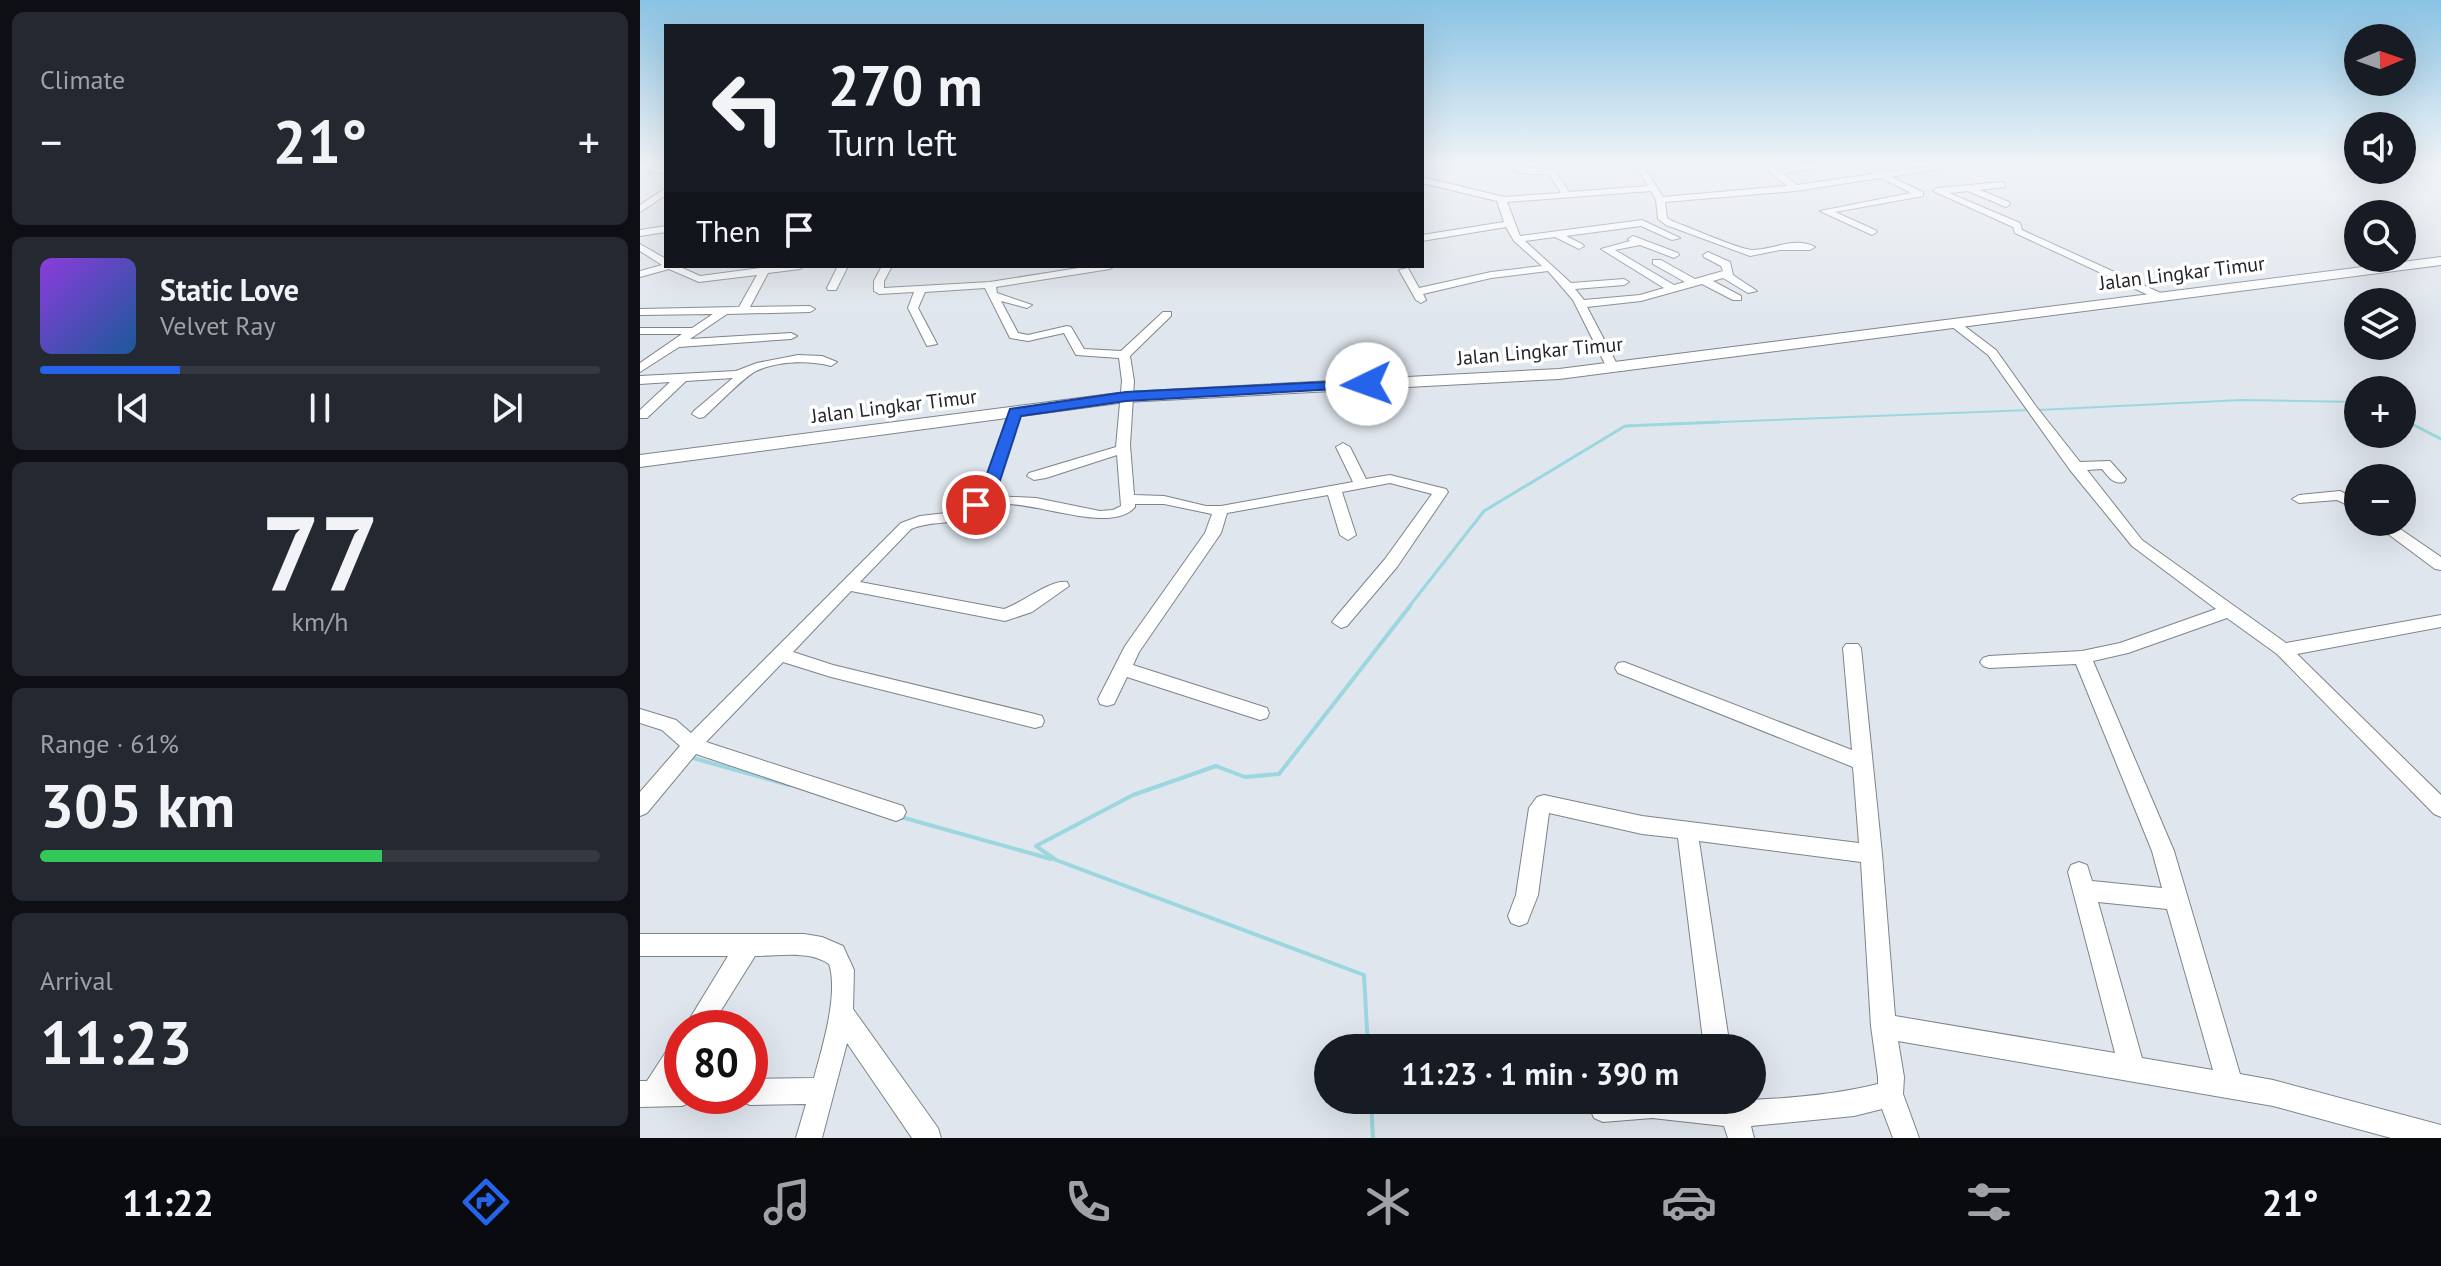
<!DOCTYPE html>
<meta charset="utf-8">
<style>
:root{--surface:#171b24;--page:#242831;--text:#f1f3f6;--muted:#9ea1a6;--line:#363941;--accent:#2563eb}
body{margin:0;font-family:"PT Sans",sans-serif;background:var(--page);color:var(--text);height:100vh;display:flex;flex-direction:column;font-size:30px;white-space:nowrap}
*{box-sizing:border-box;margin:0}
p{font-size:26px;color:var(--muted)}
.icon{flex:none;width:44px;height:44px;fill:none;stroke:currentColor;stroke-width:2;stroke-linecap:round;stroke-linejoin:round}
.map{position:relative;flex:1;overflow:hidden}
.details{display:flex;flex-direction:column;gap:12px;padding:12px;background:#0d0f14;width:640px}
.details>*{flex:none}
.hud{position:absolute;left:24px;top:24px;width:760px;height:244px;border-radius:0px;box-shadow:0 8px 32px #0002;background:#171b24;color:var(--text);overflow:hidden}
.needle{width:52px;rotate:88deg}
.buttons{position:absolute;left:1704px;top:24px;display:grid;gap:16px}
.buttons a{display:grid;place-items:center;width:72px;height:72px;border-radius:50%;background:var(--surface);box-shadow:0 8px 32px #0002;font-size:40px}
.speed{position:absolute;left:24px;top:1010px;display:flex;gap:16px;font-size:40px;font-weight:700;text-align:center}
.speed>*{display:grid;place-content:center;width:104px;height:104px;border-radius:50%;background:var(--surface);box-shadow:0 8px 32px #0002;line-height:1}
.speed .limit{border:12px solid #d22;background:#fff;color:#111}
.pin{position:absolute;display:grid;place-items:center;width:68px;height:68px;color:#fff;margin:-34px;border:4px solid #fff;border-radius:50%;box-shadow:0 2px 8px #0007}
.me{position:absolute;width:88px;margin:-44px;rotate:267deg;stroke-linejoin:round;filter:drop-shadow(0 0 6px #0008)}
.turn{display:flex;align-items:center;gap:28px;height:168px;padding:0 32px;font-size:36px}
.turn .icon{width:104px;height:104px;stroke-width:2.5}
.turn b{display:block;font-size:56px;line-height:68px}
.then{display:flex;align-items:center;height:76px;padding:0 32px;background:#0003;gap:16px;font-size:30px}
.big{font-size:60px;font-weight:800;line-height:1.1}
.details .card{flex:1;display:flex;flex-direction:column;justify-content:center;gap:12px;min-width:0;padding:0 28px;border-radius:12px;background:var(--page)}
.details .dial{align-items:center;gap:0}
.dial b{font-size:104px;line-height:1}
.song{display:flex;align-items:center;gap:24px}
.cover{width:96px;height:96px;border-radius:12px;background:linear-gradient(135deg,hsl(270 70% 55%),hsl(210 70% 35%))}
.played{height:8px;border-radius:4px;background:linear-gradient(90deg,var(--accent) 25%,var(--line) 25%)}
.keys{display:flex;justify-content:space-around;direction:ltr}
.heat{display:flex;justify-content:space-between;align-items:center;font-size:44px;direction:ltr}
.charge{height:12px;border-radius:6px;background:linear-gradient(90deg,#34c759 61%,var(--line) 0)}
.trip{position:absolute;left:674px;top:1034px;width:452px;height:80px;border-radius:40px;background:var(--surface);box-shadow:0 8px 32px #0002;font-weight:800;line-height:80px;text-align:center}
.tab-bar{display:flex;height:128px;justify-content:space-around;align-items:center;background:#090b0e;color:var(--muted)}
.tab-bar .icon{width:56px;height:56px}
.tab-bar .current{color:var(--accent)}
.tab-bar b{font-size:36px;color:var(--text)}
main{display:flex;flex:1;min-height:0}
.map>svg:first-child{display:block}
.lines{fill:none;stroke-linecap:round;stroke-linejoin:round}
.stream-far2{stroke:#9cd7df;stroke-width:2}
.stream-far1{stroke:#9cd7df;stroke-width:3}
.stream{stroke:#9cd7df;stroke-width:4}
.minor-casing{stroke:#7d848a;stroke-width:2}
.highway-casing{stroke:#7d848a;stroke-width:2}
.minor{fill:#fff;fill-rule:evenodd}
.highway{fill:#fff;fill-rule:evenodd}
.route{fill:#2563eb;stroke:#184099;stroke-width:2}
.labels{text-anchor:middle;stroke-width:7;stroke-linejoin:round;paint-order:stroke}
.far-street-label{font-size:20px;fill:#232628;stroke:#fff}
</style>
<main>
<section class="details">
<div class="card"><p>Climate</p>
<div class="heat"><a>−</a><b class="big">21°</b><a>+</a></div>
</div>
<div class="card">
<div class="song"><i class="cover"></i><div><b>Static Love</b><p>Velvet Ray</p></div></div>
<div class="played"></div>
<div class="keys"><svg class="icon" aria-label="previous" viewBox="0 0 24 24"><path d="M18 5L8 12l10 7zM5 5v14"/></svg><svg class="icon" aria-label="pause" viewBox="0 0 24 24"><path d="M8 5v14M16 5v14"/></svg><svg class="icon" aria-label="next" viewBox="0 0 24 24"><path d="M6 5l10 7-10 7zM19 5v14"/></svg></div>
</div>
<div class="card dial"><b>77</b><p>km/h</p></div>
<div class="card"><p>Range · 61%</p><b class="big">305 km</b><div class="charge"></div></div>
<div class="card"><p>Arrival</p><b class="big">11:23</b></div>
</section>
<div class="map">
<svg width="1801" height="1138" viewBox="0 0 1801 1138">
<rect width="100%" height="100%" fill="#dfe6ed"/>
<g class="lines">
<path class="stream-far2" d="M1398,410L1602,400L1718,402
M1762,419L1772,424
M1028,424L1390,410"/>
<path class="stream-far1" d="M1768,422L1801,439
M768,608L844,511L985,426L1079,422"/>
<path class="stream" d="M53,758L149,785
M261,817L411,859
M728,1048L724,975L416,860L396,846L493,795L576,766L605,777L639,774L770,606
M731,1100L733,1138"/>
<defs>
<path id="minor" d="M0,164L26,169V175L0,168Z
M994,164H1002L1023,197L1147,186L1120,164H1129L1139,170L1175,164H1193L1144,174L1157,185L1233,174L1214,164C1231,164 1239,173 1257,171L1247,164H1257L1267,169L1328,164L1251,177L1283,192V196L1195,212L1235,230L1237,232L1232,235L1180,211L1271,193L1241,178L1155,191L1025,202L1027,218L1032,221C1049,227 1098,249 1112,250C1132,250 1156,236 1175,247L1170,250H1140L1110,256L1026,225L1018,219L1016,200L1011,191L867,202L880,236L1002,220L1040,238L1032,240L1001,226L926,236L942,244L944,246L939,249L915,237L885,241L931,283L984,279L989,282L984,285L935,289L944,300L1000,295L1024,288L961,249L990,241L988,239L993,236L1038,253L1039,255L1034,258L1000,245L975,250L1034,285L1045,282L1013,264V260H1021L1055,279L1083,271L1081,266L1064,257L1063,255L1068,252L1090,262L1093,275L1117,291L1108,293L1083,278L1073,281L1101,296V300H1093L1062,284L1001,301L947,307L979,368L973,372L967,368L933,300L908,271L851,278L783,294L786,300L781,303L776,300L759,270L768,268L779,288L851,272L902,266L874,241L866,227L782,241V235L864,222L857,201L782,183V177L864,197L921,193L909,174H887L873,171L876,167L915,170L929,192L1008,186Z
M1362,182L1365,183V187L1340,190L1369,202L1370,204L1366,207L1328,191L1309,193L1380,223L1382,230L1525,295V299H1517L1375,233L1373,227L1293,191L1297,188Z
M26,188V195L0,212V205Z
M26,226V232L0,236V230Z
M0,244L26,259V266H38L60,276L136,266H165L160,269L128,273L110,307L170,306L175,309L170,312L87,314L50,339L151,333L157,336L151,339L39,347L0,372V363L42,334H0V328H52L73,314L0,315V309L99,307L117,275L59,282L29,269L0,277V271L22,265L0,251Z
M198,266H208L196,290H188L187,288Z
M242,266H252L244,281V288L350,282L451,266H475L470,269L356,287L357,293L392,305L387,308L361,301L378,333L388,335L427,326L431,327L444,349L481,351L523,312H531V316L490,356L494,381L490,445L494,495L524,496L566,506H581L713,482L696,447L703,443L710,447L726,479L750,475L806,489L808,492L757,567L707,626L701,628L692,622L695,618L745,559L792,494L750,483L702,492L716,535L708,540L700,535L688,495L587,513L581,533L499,652L493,665L627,708L629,713L627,718L620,720L487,677L474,704L467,706L460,704L458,699L485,646L565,533L572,514L524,504H495V507C472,534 400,503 365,504C348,505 340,513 325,518C307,525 289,521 271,529L220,582L364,609C382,603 411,579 427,582L429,586L392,612L365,621L211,591L153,652L193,665L395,714L402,716L404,721L402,726L395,728L191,677L143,662L66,742L263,806L266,812L263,818L256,821L56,754L7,813L0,816V792L40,746L22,730L0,723V709L36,720L51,733L261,523L280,516L315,512L339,499L370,409L375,408L381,412L354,496L396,498L460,511L473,510L481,506L477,455L406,478L394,480L387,476L389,473L476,447L482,381L479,358L436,355L424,333L388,341L370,338L345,288L285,292L278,308L297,344L287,346L268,308L274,292L239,294L234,291V281Z
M1311,322H1319L1356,350L1395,405L1440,462L1470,461L1486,479L1484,482C1473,485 1468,476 1462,469L1447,470L1502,540L1646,643L1801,615V627L1657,654L1801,795V817L1794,814L1637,654L1587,618L1488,653L1453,661L1534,851L1600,1074L1633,1080L1801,1125V1138H1751L1633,1106L1258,1041L1264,1077L1263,1094L1279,1138H1253L1242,1109L1214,1116L1111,1126L1114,1138H1088L1084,1126L1012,1118L963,1122L954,1118L950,1109L954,1100C1046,1100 1148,1106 1238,1084V1077L1231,1026L1221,862L1059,841L1090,1048H1064L1038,838L1002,834L909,813L898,895L887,923L879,926L871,923L868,916L876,895L889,808L897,797L904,795L1002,816L1219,843L1213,767L978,673L975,668L978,663L984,662L1212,750L1203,648L1206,644H1218L1221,648L1242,854L1255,1016L1475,1053L1428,872L1431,865L1439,862L1447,865L1452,881L1522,888L1512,851L1436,664L1349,668L1343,666L1340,662L1343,658L1349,656L1442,651L1480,643L1576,609L1492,546L1430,470L1348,355L1311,326ZM1458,902L1527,909L1573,1070L1502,1058Z
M158,355L182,356L197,362L191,366C168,360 138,361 116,371C104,377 76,406 64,417L59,418L52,414L54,411L93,378L46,381L7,418H0V410L30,382L0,384V376L96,371L117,363Z
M1700,491L1718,500V510L1697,500L1659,503L1652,499L1659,495Z
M1732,522H1750L1801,557V570L1795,569Z
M0,934H164L182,937L203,946L214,970L213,1009L298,1128L301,1138H272L207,1043L182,1138H156L166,1104L110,1105L101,1101L99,1096H110V1079L174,1078C182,1048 199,994 189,964C170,950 137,956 115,956L70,1028H44L88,956H0Z
M42,1037V1073L38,1080H42V1096H54L51,1102L42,1106L0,1107V1081H7L33,1041Z"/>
<path id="highway" d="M1801,257V265L919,379L486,402L0,467V455L486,392L919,369Z"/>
</defs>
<use href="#minor" class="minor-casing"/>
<use href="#highway" class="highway-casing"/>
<use href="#minor" class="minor"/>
<use href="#highway" class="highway"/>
</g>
<linearGradient id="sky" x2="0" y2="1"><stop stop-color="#89c2e4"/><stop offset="0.51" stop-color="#f1f4f7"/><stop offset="1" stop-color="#f1f4f7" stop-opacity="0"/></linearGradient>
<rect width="1801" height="323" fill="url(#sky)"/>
<path class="route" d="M727,380L734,384L732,387L486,401L381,416L353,502L336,510L327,505L338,499L370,409L486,392Z"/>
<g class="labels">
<g class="far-street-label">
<text transform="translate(1542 273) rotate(-7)" y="7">Jalan Lingkar Timur</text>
<text transform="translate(900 351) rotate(-5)" y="7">Jalan Lingkar Timur</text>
<text transform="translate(254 406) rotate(-7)" y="7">Jalan Lingkar Timur</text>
</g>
</g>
</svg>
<div class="buttons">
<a><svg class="needle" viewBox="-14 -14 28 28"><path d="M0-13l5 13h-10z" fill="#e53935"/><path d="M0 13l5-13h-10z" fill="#9ea1a6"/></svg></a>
<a><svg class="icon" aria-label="sound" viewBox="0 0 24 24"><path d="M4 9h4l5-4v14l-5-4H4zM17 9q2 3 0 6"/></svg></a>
<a><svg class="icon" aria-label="search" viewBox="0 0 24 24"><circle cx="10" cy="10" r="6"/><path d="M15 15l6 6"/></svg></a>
<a><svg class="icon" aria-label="layers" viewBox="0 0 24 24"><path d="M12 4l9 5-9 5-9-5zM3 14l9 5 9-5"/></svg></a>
<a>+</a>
<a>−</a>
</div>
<div class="speed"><div class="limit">80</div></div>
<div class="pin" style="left:336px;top:505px;background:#d93025"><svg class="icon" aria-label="arrive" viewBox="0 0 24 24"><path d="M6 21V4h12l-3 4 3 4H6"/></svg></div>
<svg class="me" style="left:727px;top:384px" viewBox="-20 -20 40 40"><circle r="19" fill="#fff"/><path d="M0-13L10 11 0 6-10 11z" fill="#2563eb"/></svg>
<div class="trip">11:23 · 1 min · 390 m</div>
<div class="hud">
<div class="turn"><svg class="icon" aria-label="left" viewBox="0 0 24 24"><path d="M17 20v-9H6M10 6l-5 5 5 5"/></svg><div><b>270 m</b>Turn left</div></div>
<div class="then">Then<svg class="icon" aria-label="arrive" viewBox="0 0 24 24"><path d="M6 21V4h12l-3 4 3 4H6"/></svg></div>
</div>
</div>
</main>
<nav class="tab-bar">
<b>11:22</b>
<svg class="icon current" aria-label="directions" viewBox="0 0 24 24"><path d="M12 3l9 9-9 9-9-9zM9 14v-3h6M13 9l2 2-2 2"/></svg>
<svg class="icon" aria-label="music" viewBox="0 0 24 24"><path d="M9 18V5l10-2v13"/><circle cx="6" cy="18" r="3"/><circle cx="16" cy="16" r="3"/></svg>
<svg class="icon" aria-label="phone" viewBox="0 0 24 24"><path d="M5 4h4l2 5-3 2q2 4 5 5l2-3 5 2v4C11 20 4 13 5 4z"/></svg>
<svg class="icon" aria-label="climate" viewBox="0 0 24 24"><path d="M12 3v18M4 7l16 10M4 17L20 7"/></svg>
<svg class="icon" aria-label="car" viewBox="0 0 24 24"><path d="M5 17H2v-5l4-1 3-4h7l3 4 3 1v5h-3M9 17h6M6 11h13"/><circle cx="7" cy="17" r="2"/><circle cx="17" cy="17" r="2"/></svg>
<svg class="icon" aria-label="filters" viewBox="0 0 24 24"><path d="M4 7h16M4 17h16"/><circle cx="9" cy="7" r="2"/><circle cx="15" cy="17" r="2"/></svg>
<b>21°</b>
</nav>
